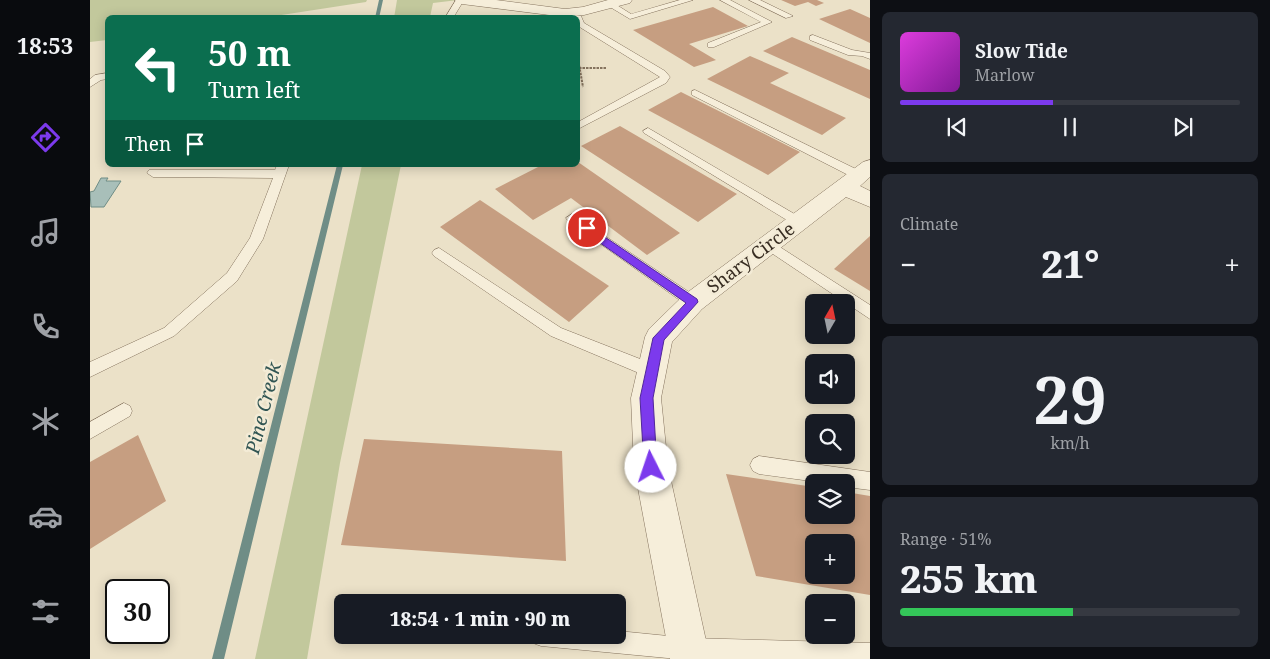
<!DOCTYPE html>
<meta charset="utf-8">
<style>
:root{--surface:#171b24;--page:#242831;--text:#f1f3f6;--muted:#9ea1a6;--line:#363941;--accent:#7c3aed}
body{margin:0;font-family:"Noto Serif",serif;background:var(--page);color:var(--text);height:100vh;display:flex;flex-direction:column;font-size:19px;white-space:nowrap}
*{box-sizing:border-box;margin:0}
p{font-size:16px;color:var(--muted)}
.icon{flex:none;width:28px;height:28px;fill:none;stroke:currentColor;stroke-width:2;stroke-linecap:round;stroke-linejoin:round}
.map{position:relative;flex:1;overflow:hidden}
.side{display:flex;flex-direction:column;gap:12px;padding:12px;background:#0d0f14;width:400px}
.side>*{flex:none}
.hud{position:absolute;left:15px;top:15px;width:475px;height:152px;border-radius:8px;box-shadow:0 2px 12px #0003;background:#0b6e4f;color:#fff;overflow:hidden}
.needle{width:32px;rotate:9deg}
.controls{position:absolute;left:715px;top:294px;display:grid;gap:10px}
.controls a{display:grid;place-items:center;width:50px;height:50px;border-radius:8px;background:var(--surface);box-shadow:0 2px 12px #0003;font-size:25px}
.speed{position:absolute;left:15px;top:579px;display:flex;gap:10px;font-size:25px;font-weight:700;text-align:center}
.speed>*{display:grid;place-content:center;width:65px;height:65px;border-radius:50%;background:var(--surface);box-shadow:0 2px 12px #0003;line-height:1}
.speed .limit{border:2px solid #111;border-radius:8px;background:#fff;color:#111}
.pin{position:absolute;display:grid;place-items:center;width:42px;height:42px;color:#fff;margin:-21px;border:2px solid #fff;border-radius:50%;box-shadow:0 1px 5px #0007}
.me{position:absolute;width:55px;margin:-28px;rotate:356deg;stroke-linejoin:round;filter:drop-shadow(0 0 4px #0008)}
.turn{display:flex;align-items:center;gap:18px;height:105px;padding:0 20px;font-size:22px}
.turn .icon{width:65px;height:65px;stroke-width:2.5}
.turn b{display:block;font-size:35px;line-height:42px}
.then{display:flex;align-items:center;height:48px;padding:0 20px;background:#0003;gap:10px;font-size:19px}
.big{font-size:38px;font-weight:800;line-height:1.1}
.side .tile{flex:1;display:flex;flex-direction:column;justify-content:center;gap:8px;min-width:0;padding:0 18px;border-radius:8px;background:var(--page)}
.side .dial{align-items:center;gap:0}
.dial b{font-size:65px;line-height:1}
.song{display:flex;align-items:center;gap:15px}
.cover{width:60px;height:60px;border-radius:8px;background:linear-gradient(135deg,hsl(300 70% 55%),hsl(290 70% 35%))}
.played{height:5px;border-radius:2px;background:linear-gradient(90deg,var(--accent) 45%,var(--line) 45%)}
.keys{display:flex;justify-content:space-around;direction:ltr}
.heat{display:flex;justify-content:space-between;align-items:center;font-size:28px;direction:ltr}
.charge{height:8px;border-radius:4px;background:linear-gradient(90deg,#34c759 51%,var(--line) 0)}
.trip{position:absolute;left:244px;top:594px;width:292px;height:50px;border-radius:8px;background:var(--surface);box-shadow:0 2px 12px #0003;font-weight:800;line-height:50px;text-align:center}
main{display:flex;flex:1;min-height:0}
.menu{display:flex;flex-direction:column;width:90px;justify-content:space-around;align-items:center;background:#090b0e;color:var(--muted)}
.menu .icon{width:35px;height:35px}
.menu .active{color:var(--accent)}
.menu b{font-size:22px;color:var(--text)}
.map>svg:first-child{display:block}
.green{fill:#c2c89c}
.water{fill:#a8bfb9;stroke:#6f8d86}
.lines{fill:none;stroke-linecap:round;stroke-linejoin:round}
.stream{fill:#6f8d86;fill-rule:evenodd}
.building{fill:#c69e81;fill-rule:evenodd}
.service-casing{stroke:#85735e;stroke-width:1}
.minor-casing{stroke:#85735e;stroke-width:1}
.path{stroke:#85735e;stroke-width:2;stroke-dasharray:2.5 1;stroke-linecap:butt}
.service{fill:#f6eeda;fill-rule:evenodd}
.minor{fill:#f6eeda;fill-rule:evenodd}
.route{fill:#7c3aed;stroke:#51269a}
.labels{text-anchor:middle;stroke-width:5;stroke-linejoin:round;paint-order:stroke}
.street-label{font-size:18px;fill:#372c21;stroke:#f3ebd6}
.water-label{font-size:19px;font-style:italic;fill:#315553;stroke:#f3ebd6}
</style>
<main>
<nav class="menu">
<b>18:53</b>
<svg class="icon active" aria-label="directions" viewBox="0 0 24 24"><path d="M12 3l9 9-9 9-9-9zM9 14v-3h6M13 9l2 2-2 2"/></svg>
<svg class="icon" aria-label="music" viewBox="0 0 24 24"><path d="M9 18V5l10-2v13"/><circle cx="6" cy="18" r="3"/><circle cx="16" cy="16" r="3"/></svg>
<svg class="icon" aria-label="phone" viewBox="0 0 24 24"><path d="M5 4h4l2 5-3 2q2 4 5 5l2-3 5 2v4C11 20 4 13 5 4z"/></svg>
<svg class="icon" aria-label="climate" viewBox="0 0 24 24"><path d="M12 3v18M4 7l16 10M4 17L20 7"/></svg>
<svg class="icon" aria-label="car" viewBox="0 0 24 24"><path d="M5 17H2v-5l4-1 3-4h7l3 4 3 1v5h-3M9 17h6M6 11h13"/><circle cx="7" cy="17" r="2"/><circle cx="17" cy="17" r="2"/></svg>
<svg class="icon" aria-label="filters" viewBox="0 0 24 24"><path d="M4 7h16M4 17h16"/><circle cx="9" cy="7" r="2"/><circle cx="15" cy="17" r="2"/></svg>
</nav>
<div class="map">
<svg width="780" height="659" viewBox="0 0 780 659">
<rect width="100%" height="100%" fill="#ebe1c8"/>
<path class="green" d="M0,0H277L276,2L172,18H18L17,40L0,42Z
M307,0H368L343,3L340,17L304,18Z
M272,165H311L250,463L217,659H165Z"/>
<path class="water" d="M11,178H18L16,181H31L14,207H1L0,192L4,191Z"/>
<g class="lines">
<path class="stream" d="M289,0H293L289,18H285Z
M247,165H253L134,659H122Z"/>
</g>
<path class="building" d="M691,0H727L734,3L726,6L718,2L705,6Z
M623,7L658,26L599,44L626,60L604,67L543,30Z
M760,9L780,18V43L729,19Z
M702,37L780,70V99L673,51Z
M660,56L699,73L680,83L756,118L732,135L617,79Z
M591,92L710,152L678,175L558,110Z
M530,126L647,194L608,222L491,146Z
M488,162L590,233L557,255L481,198L443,220L405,189L452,165H488Z
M390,200L519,286L479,322L350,227Z
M780,236V291L744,269Z
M48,435L76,501L0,549V462Z
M274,439L472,451L476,561L251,545Z
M636,474L724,487V515H756V492L780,496V595L666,576ZM724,542H756V575H724Z"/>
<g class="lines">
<defs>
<path id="service" d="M366,0H374L363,18H355Z
M590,0H603L540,19L515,4L522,2L541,14Z
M630,0H640L682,22L624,47H618V43L671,22Z
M659,0H670L703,16L696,18Z
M485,16H491L494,23L575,71L580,77L576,83L488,129V122L570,77L488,26V18H484Z
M723,35L762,50L780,53V59L772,56L758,55L720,40V36Z
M18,73V79L11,80L0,87V79L5,75Z
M605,90L774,173L776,176L774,179H766L602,95V91Z
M558,128L713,219L715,222L713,225H705L554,133L553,131Z
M187,165H199L173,239L147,281L84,336L0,377V362L74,328L137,273L160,238L183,178L63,177L57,173L59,170H185Z
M482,214L608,298L610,302L608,306L603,308L598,306L478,221L476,218Z
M679,240L780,305V319L674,248L672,245L674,242Z
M349,248L471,328L568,366L570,371L568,376L562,378L556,376L461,336L344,256L342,253L344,250Z
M34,403L40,406L42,411L40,416L0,439V422Z
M669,456L780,472V490L756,487V482H728L669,474L663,471L660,465L663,459Z
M528,631L598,638L780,643V659H588L451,646L443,643L440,635H528Z"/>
<path id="minor" d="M365,0H406L475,9L493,7L518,0H542L540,3L494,15L475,17L372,4L367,3Z
M780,160V177L770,186L780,191V207L756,197L612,309L582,342L571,398L578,467L620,659H580L544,467L541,398L555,337L559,329L594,295L773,162Z"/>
</defs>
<use href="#service" class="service-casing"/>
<use href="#minor" class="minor-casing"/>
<path class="path" d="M488,59L493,87
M489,68H516"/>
<use href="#service" class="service"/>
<use href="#minor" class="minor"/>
</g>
<path class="route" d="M497,225L607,299L608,302L574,340L563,398L567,467L565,472L561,474L556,472L554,467L550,398L563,338L596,303L493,231L492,228Z"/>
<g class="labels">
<g class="street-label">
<text transform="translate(661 258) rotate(-37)" y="6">Shary Circle</text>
</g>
<g class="water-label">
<text transform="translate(173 408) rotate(-76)" y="7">Pine Creek</text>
</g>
</g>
</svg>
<div class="controls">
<a><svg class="needle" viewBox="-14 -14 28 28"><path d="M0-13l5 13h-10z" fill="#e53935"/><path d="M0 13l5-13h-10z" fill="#9ea1a6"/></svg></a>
<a><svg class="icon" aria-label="sound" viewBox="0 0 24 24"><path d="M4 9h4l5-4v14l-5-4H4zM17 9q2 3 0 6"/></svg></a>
<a><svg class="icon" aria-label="search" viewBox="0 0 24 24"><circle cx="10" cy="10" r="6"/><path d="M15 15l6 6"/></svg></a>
<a><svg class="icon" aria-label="layers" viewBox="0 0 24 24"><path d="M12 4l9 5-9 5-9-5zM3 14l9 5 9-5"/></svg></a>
<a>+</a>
<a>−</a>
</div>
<div class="speed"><div class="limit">30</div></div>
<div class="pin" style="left:497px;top:228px;background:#d93025"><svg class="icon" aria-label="arrive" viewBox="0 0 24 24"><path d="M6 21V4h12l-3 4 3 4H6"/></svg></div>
<svg class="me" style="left:561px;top:467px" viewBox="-20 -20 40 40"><circle r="19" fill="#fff"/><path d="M0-13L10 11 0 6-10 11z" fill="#7c3aed"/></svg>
<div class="trip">18:54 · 1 min · 90 m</div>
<div class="hud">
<div class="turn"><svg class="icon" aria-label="left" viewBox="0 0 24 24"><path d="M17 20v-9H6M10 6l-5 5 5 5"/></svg><div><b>50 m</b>Turn left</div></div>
<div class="then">Then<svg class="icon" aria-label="arrive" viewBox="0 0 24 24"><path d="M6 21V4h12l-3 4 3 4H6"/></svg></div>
</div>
</div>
<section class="side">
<div class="tile">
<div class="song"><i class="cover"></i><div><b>Slow Tide</b><p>Marlow</p></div></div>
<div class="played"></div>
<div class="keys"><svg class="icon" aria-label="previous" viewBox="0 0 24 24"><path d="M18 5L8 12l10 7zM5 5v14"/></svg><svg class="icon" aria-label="pause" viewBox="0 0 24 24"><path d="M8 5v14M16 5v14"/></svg><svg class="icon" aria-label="next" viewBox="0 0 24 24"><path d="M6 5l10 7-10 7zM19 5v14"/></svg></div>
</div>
<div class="tile"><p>Climate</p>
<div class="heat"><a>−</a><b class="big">21°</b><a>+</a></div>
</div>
<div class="tile dial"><b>29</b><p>km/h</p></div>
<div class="tile"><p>Range · 51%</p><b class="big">255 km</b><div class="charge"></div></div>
</section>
</main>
